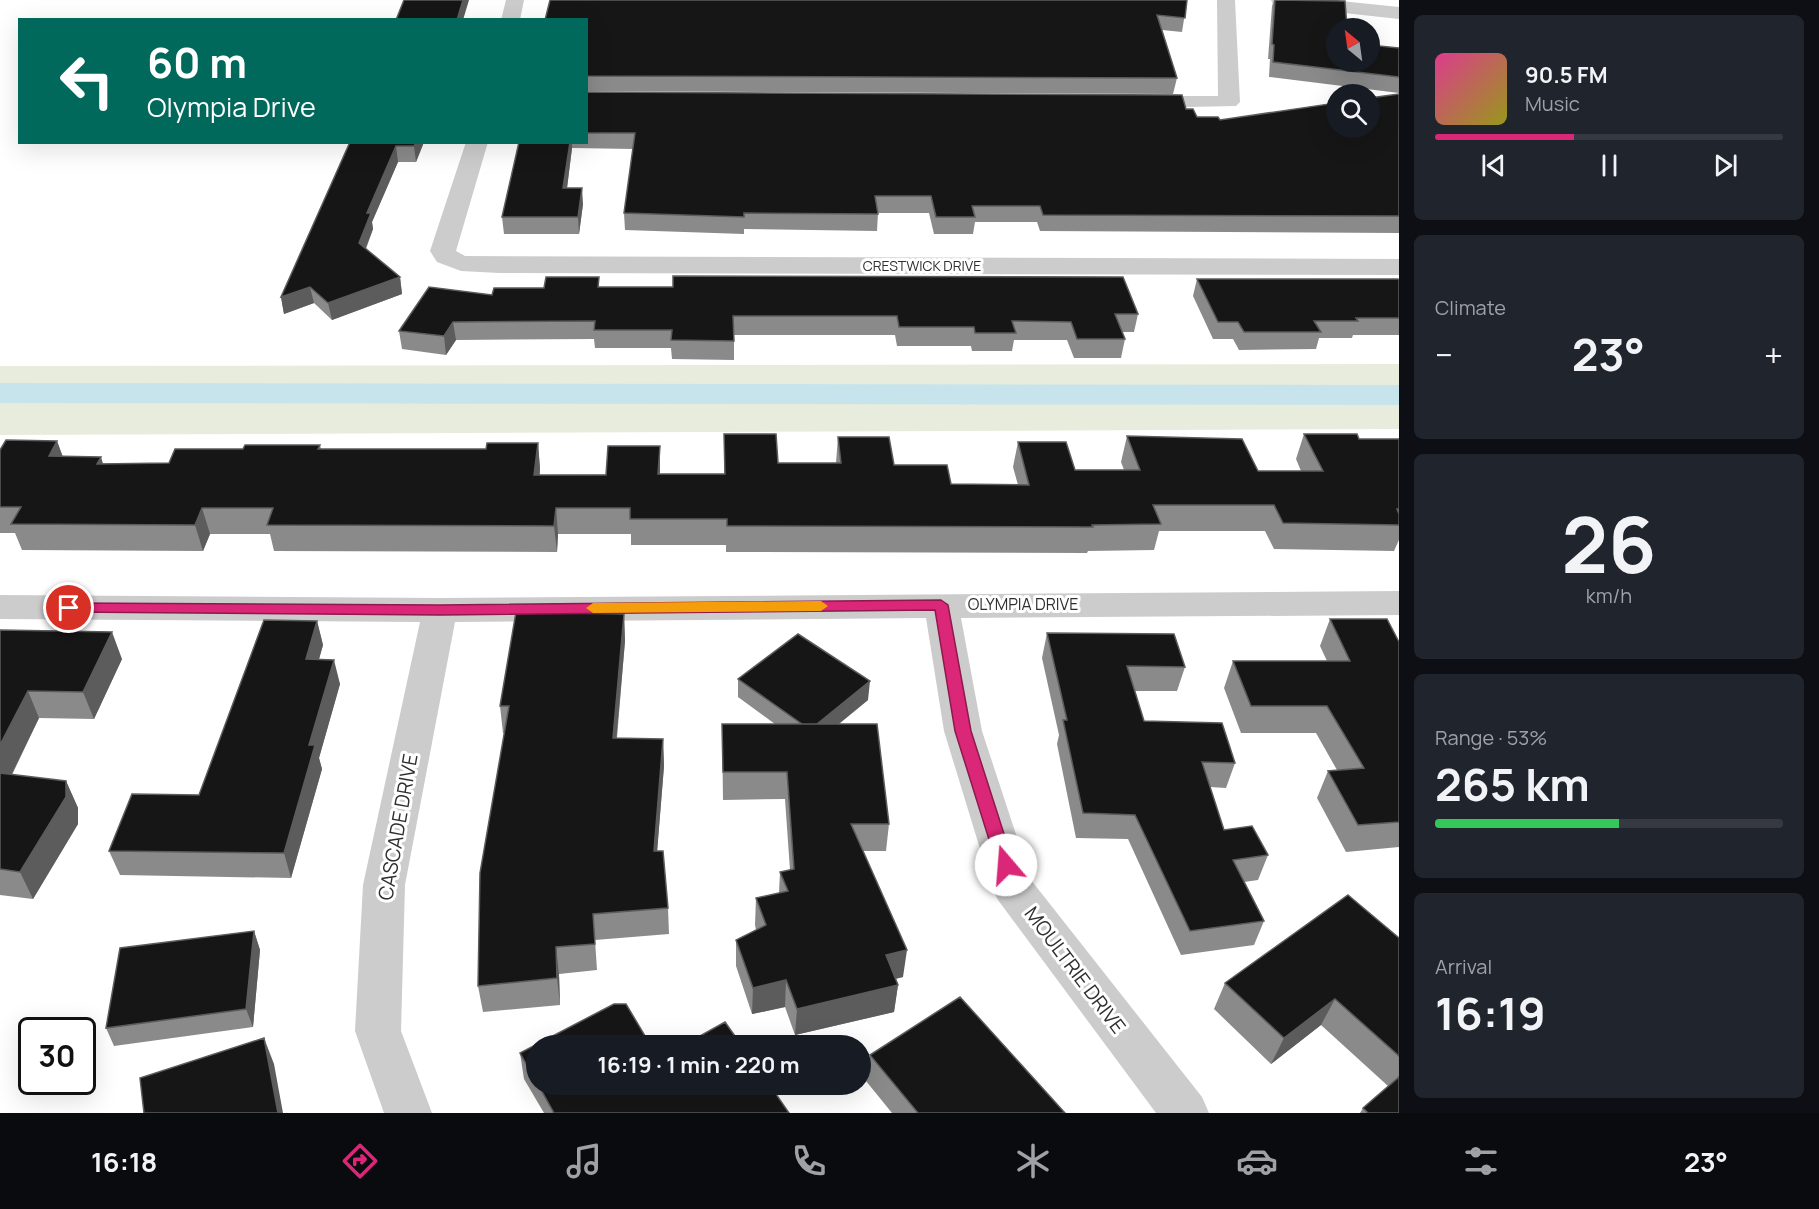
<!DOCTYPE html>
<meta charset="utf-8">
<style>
:root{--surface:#171b24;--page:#20242c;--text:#f1f3f6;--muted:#9ea1a6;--line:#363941;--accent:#db2777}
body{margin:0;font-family:Manrope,sans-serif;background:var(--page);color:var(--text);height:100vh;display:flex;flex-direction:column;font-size:22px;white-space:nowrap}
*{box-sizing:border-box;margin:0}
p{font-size:20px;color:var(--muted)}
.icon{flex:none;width:33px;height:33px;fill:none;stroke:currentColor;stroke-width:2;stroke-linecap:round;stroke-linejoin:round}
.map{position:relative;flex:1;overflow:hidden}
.drawer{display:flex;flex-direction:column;gap:15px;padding:15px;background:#0d0f14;width:420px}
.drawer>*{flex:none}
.hud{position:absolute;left:18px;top:18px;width:570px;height:126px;border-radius:0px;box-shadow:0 6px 24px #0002;background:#00695c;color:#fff;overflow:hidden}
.needle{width:39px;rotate:331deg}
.buttons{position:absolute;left:1326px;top:18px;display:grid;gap:12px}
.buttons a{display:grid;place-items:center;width:54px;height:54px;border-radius:50%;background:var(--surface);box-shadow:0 6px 24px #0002;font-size:30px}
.speed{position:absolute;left:18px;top:1017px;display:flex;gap:12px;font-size:30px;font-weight:700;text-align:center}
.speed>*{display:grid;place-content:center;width:78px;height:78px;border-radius:50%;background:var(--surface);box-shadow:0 6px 24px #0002;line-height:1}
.speed .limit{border:3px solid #111;border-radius:9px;background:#fff;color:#111}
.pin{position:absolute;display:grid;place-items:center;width:51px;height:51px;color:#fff;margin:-26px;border:3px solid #fff;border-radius:50%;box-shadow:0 2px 6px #0007}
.me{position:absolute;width:66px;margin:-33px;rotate:342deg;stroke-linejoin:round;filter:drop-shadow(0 0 4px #0008)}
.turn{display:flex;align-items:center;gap:21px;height:126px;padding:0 30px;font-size:27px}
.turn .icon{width:78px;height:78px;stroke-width:2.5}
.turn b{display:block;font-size:42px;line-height:51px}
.big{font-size:45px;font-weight:700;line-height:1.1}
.drawer .widget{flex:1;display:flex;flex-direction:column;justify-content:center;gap:9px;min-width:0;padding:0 21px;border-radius:9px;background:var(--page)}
.drawer .dial{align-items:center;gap:0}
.dial b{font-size:78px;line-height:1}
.song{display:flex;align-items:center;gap:18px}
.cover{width:72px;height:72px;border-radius:9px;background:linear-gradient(135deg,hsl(330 70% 55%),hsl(60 70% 35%))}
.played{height:6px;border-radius:3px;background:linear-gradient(90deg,var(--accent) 40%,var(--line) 40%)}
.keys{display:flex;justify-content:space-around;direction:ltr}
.heat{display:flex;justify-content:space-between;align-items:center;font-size:33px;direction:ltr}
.charge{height:9px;border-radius:4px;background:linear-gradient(90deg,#34c759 53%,var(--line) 0)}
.trip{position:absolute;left:526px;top:1035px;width:345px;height:60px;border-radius:30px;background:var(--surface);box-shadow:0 6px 24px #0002;font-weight:700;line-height:60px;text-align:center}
.dock{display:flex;height:96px;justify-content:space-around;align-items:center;background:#090b0e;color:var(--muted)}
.dock .icon{width:42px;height:42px}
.dock .current{color:var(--accent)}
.dock b{font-size:27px;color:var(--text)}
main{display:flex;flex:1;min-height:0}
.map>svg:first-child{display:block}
.green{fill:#e7ecdc}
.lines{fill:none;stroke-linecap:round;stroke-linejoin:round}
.canal{fill:#c7e4ed;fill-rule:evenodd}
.minor{fill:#ccc;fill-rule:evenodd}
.wall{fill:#8a8a8a}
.shaded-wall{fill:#5c5c5c}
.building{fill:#161616;stroke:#5c5c5c;stroke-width:1.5}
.route{fill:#db2777;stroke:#8e194d;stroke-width:1.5}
.slow{fill:#f59e0b}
.labels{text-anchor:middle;stroke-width:6;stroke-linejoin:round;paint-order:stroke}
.far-street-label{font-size:14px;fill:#2f2f2f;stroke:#fff}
.street-label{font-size:16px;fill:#2f2f2f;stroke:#fff}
.near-street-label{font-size:20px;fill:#2f2f2f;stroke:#fff}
</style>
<main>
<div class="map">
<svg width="1399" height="1113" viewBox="0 0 1399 1113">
<rect width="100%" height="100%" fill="#fff"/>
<path class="green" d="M1399,364V429L0,435V366Z"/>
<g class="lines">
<path class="canal" d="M0,383L1399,385V405L0,403Z"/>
<path class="minor" d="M506,0H524L520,20H501Z
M1217,0H1235L1240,102L1236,106L1140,108L1133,106L1129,102L1133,98L1140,96H1218Z
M1271,0H1331L1399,7V19L1280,6L1273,4Z
M466,142H488L456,251L465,256L1399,259V275L499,273L461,271L437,262L430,251Z
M1399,591V615L961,618L982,731L1031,880L1202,1097L1209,1113H1156L998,900L992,888L944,731L926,618L455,622L405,885L401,1031L432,1113H384L355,1031L363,885L420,622L0,619V595L440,598Z"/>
</g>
<path class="wall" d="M1187,0L1182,32L1162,30L1177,78L1173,94L586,91V20Z
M1274,0H1339L1336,62L1399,48V93L1269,77L1270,59H1268L1272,6Z
M586,92L1186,109L1197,117L1220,120L1399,94V233L1040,231L1037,222H975L973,234H934L929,213H878L877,231L744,229V234L625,230L624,213L633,149L572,148L567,188L583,204L579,234H504L502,217L519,142H586Z
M350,142H424L416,162H398L372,222L373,229L366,249L400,277L402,294L332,320L314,303L284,314L281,297Z
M599,277V287L1138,314L1134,332H1122L1125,339L1121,358H1074L1067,340H1014L1012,351H972L971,346H897L895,335H734V360L672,359L671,348H595L594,339L456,340L446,355L402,349L399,331L492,295L544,288Z
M1197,279L1399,280V335H1353L1352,338H1319L1316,349L1239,350L1233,339H1213L1193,296Z
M724,434L778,463H836L838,437L894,465L951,484L1018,485L1013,467L1018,442L1075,470H1124L1121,462L1127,436L1258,471H1301L1296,459L1304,434L1359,439H1399V540L1394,551L1274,549L1265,531H1159L1154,550L1088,551L1087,553L726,552V545H631V534H558L557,552L274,551L270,534H210L203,551L22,550L15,533H0V450L57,441L63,457L103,464L169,463L243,449L320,445L321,449H486L538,443L540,469V475L724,474Z
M624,614L625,641L617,738L663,739L664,766L657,851L668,908L669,934L595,940L597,970L559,974L560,1005L483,1012L478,986L504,733H503L500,706Z
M1330,619L1399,642V847L1346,852L1317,798L1328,771L1337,770L1316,733H1241L1224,688L1233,661H1327L1320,646Z
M317,621L323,645L319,659L340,684L319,758L322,769L291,878L120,875L109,851L199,795Z
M0,630L122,659L94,719L39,718L12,775L66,781L78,808V824L33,899L0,895Z
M1047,633L1185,667L1177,691H1135L1144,721L1235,763L1226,788L1210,787L1224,830L1268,855L1258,880L1244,882L1264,921L1254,945L1181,955L1128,839L1076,838L1057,744L1059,735L1042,658Z
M738,679L868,700L839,724L889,824L886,851H863L903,977L895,979L898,985L894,1012L795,1035L785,1007L752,1014L736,966V940L756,930L755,925L756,898L779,893L780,872L790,870L785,799L723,800L722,724H775L738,697Z
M254,931L260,950L253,1027L114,1046L106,1028Z
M1399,938V1113H1360L1363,1108L1388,1086L1321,1025L1271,1064L1214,1009L1225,983Z
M537,1046V1084H769L789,1113H544L524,1079L520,1053Z
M870,1055L1065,1113H892L866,1081Z"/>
<path class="shaded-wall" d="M463,0H469L463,20H457Z
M416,142H424L416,162L414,146Z
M570,142H572V148L565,204L563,188Z
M396,146L398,162L372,222L373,229L361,260L359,243L367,213Z
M582,188L583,204L579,234L578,217Z
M400,277L402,294L332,320L328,303Z
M310,287L314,303L284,314L281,297Z
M453,322L456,340L446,355L444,336Z
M57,441L66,466L49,456Z
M538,443L540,469L536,501L534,475Z
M660,446V471L659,500L658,474Z
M101,457L109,483L97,464Z
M202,508L210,534L203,551L195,525Z
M556,508L558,534L557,552L554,526Z
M624,614L625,641L614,765L613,738Z
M317,621L323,645L312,684L306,659Z
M112,632L122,659L94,719L83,692Z
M334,660L340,684L319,758L322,769L291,878L284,853L309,745Z
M870,681L868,700L809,748L810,729Z
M28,691L39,718L0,798V745Z
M663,739L664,766L655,878L654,851Z
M66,781L78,808V824L33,899L20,872Z
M254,931L260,950L253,1027L246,1009Z
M556,947L559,974L560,1005L557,978Z
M907,950L903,977L882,982L886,955Z
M786,980L785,1007L752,1014L753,988Z
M898,985L894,1012L795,1035L797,1009Z
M1335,999L1321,1025L1271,1064L1284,1038Z
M264,1038L274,1064L283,1113H278Z"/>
<path class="building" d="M404,0H463L457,20H396Z
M550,0H1187L1185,18L1157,15L1177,78L586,76V20H545Z
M1275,0L1345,1L1347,28H1336V62H1370V45L1399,48V77L1273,62L1274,45L1272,44Z
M586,92L1182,95L1186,109H1193L1197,117H1218L1220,120L1336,103V128H1370V98L1399,94V216L1043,215L1040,206H972L975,217H936L931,196H875L878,214L744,213V217L624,213L635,133H586Z
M350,142H416L414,146H396L367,213H371L359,243L400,277L328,303L310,287L281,297Z
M519,142H570L563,188H582L578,217H502Z
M673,276L1123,277L1138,314H1115L1125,339H1077L1071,322L1012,321L1016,333H975L974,327H899L897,316H733L734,341L671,340L672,330H594L595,321L453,322L444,336L399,331L429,287L492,295L494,288H544L546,277H599L598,287H673Z
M1197,279H1398L1399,280V318H1356L1358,321H1314L1321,332H1244L1238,322H1218Z
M724,434H776L778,463H841L838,437H889L894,465H947L951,484L1029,485L1018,442H1066L1075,470H1140L1127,436L1242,439L1258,471H1323L1304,434H1357L1359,439H1399V509H1397L1399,514V525L1283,523L1274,505H1153L1161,524L1092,525L1093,527L727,526V519H630V508H556L554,526L267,525L273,508H202L195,525L11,524L21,507H0V450L6,440L57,441L49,456L101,457L97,464L169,463L175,449H243L245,445H320L318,449H486L487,443H538L534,475H606L608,446H660L658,474H725Z
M516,612L624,614L613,738L663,739L654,851H663L668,908L593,914L595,944L556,947L557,978L478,986L480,873L509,706H500Z
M1330,619H1387L1399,642V822L1358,825L1328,771L1364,768L1327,706H1251L1233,661H1350Z
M264,620L317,621L306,659L334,660L309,745H315L284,853L109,851L132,794L199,795Z
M0,630L112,632L83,692L28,691L0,745Z
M1047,633L1174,634L1185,667L1127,666L1144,721L1222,723L1235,763L1202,762L1224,830L1252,826L1268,855L1233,860L1264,921L1190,931L1135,815L1083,813L1063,720H1067Z
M798,634L870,681L817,724H802L738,679Z
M722,724H877L889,824H851L907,950L886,955L898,985L797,1009L786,980L753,988L736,940L766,925L756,898L788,891L780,872L794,869L787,772H723Z
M0,773L66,781V797L20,872L0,869Z
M1348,895L1399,938V1056L1335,999L1284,1038L1225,983Z
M254,931L246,1009L106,1028L120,948Z
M960,997L1065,1113H918L870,1055Z
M614,1004H626L651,1046H537V1083L520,1053Z
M725,1022L742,1046H682Z
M264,1038L278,1113H144L140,1078Z
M1399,1077V1113H1368L1363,1108Z
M538,1084H769L789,1113H554Z"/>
<path class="route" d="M941,600L948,605L971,731L1014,865L1012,870L1006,872L1000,870L997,865L955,731L935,610L440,615L69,612L62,608L69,603L440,605Z"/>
<path class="slow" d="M821,601L828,606L821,611L593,613L586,608L593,603Z"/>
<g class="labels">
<g class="far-street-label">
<text x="922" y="271">CRESTWICK DRIVE</text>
</g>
<g class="street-label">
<text x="1023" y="610">OLYMPIA DRIVE</text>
</g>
<g class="near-street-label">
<text transform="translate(398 827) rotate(-80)" y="7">CASCADE DRIVE</text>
<text transform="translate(1075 970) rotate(53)" y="7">MOULTRIE DRIVE</text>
</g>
</g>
</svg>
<div class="buttons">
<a><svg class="needle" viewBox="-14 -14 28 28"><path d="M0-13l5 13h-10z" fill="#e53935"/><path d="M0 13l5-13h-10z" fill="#9ea1a6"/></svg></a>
<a><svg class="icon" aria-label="search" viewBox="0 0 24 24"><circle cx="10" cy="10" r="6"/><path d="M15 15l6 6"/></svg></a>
</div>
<div class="speed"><div class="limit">30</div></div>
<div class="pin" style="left:69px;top:608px;background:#d93025"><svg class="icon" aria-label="arrive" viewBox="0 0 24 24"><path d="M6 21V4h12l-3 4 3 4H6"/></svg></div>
<svg class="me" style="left:1006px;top:865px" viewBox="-20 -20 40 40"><circle r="19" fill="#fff"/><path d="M0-13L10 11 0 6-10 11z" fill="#db2777"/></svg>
<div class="trip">16:19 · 1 min · 220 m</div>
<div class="hud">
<div class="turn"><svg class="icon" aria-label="left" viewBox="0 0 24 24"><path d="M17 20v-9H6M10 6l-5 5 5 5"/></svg><div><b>60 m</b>Olympia Drive</div></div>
</div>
</div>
<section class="drawer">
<div class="widget">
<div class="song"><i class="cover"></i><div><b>90.5 FM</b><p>Music</p></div></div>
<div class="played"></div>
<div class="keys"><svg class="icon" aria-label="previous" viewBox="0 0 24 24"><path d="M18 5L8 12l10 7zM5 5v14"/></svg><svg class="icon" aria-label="pause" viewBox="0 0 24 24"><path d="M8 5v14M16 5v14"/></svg><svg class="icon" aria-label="next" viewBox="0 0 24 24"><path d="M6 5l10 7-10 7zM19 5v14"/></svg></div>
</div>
<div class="widget"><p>Climate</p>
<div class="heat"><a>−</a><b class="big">23°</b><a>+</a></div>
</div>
<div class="widget dial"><b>26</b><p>km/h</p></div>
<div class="widget"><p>Range · 53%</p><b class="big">265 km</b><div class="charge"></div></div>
<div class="widget"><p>Arrival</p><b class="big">16:19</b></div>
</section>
</main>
<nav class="dock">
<b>16:18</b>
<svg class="icon current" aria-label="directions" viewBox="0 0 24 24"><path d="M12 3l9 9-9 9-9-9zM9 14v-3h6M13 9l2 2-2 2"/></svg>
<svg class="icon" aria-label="music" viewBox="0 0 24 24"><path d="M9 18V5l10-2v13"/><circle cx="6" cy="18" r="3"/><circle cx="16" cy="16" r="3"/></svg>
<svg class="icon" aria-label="phone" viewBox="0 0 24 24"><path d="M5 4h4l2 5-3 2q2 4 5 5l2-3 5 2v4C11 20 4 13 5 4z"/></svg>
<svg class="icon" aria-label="climate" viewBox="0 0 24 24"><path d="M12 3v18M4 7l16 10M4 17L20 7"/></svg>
<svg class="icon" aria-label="car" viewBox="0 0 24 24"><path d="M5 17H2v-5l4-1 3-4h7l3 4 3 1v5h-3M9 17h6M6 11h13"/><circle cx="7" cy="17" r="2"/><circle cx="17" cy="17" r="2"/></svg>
<svg class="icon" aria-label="filters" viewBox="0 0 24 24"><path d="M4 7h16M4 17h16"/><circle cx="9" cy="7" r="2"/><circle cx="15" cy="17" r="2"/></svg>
<b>23°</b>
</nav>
